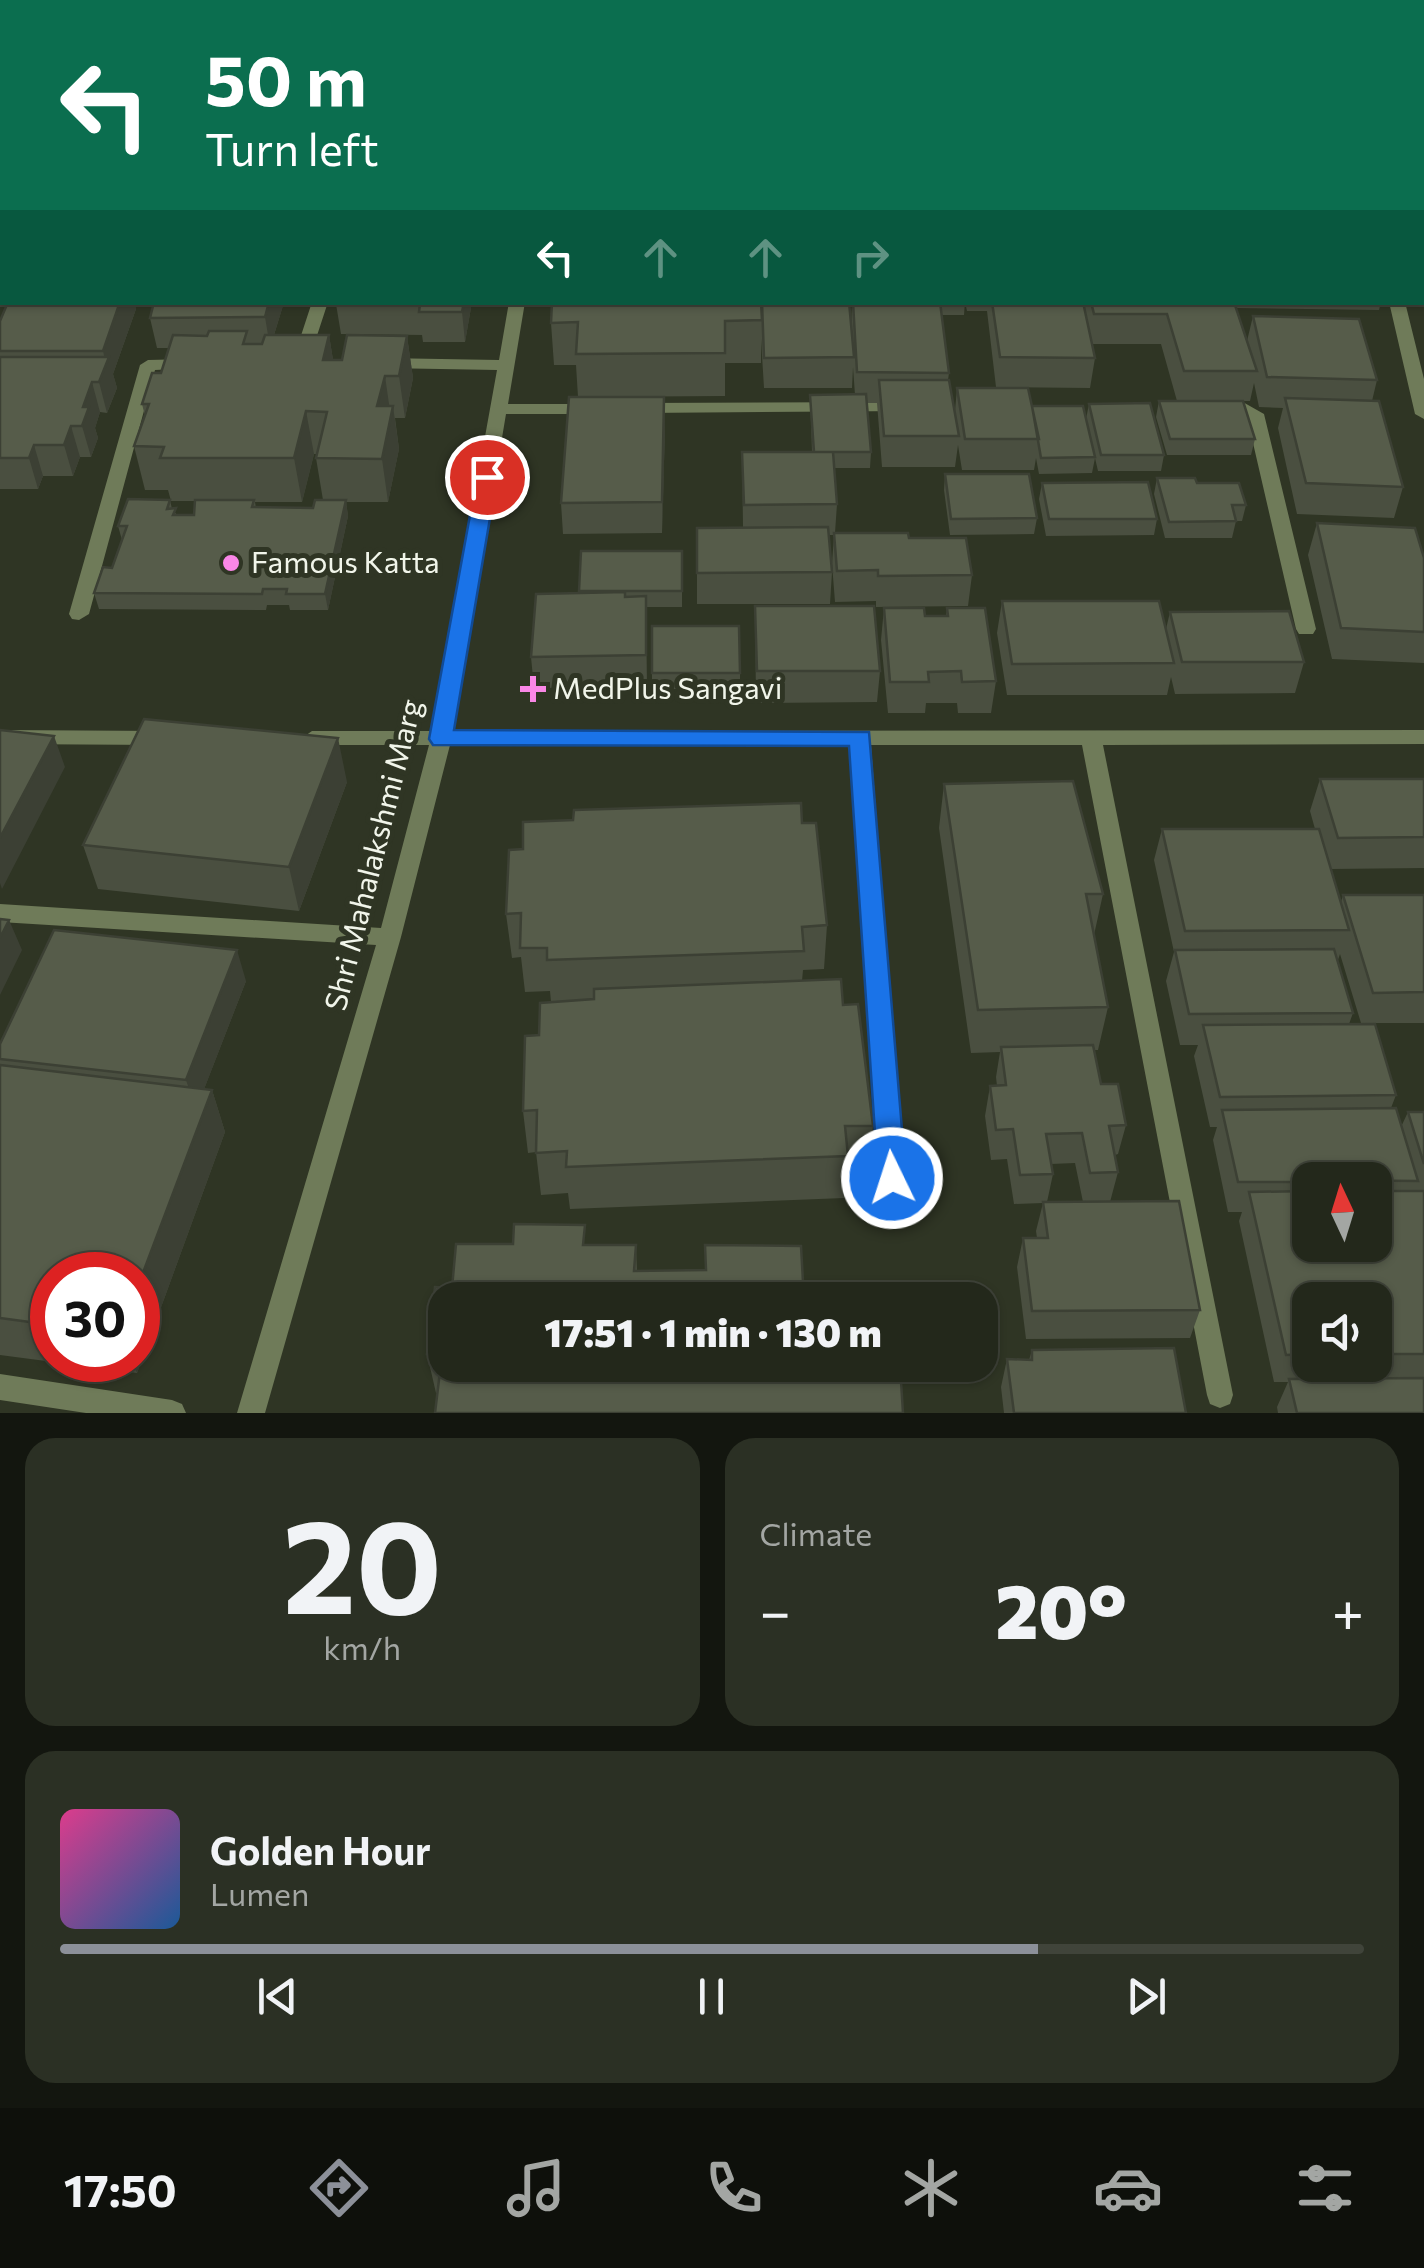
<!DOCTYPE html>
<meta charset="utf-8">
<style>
:root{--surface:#23281b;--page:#2b3024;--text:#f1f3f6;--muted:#a3a6a3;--line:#40443a;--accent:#8c9099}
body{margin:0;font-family:Commissioner,sans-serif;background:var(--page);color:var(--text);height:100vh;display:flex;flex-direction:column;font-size:38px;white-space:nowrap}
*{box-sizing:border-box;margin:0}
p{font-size:32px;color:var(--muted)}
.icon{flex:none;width:55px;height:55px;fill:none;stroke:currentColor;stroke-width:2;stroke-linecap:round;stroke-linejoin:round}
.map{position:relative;height:1413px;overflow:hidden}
.details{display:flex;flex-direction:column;gap:25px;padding:25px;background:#13160f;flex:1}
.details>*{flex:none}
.hud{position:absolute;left:0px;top:0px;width:1425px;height:305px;box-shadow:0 2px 8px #0004,0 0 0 2px var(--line);background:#0b6e4f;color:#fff;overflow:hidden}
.needle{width:65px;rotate:356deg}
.tools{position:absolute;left:1292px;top:1162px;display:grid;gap:20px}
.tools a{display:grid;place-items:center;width:100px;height:100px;border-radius:20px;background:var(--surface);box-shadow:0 2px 8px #0004,0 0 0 2px var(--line);font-size:50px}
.speed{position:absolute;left:30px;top:1252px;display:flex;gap:20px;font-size:50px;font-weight:700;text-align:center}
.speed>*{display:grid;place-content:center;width:130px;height:130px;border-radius:50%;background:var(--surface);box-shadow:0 2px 8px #0004,0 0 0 2px var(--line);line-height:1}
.speed .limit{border:15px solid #d22;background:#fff;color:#111}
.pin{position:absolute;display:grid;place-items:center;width:85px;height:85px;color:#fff;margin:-42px;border:5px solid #fff;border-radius:50%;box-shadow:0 2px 10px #0007}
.me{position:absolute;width:110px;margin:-55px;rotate:356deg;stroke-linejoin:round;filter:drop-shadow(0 0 8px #0008)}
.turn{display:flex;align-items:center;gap:35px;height:210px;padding:0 40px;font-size:45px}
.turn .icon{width:130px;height:130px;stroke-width:2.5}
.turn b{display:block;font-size:70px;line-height:85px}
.lanes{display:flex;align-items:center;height:95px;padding:0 40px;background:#0003;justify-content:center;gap:50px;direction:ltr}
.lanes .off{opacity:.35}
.big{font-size:75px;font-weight:800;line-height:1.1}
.details .widget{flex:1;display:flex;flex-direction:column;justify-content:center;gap:15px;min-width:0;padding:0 35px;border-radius:30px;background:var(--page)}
.details .dial{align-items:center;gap:0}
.dial b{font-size:130px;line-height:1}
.song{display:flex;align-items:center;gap:30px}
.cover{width:120px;height:120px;border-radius:15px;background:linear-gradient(135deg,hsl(330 70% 55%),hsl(210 70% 35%))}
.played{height:10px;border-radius:5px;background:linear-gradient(90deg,var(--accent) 75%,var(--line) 75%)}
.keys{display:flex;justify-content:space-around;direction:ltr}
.heat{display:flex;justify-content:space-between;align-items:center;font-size:55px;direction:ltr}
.details .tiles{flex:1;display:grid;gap:25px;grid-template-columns:1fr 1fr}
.widget:last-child{grid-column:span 2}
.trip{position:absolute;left:428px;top:1282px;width:570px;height:100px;border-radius:30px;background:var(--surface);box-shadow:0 2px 8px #0004,0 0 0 2px var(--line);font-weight:800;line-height:100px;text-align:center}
.tab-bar{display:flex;height:160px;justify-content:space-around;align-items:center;background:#0e100b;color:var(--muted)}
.tab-bar .icon{width:70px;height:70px}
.tab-bar .current{color:var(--accent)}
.tab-bar b{font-size:45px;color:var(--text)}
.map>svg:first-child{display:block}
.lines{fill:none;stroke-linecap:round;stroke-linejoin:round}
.street{fill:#6f7b59;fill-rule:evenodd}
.wall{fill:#4a4f40;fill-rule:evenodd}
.shaded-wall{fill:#3c4034}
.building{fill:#565c4a;stroke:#3c4034;stroke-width:2.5}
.route{fill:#1a73e8;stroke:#114b97;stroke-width:2.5}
.poi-dot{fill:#fa87e7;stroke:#2f3524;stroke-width:4}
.labels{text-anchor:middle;stroke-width:10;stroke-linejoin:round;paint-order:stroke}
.poi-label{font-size:30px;fill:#f1f5ea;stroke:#2f3524;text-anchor:start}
.street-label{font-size:30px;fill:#f1f5ea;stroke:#2f3524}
</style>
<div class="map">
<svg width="1424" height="1413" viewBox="0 0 1424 1413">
<rect width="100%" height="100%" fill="#2f3524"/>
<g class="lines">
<path class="street" d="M563,0H575V2H563Z
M312,302H328L309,360L301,365L293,360Z
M509,302H525L508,404H592L600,409L592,414H506L453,731L1424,730V744L1103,745L1233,1395L1230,1404L1220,1408L1210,1404L1207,1395L1082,745H871L904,1178L901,1186L892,1189L883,1186L880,1178L850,745H450L401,937L265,1413H237L376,945L0,922V904L381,928L429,745H312L302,738L312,731H432L497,370L383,368L375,363L383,358L499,360Z
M1389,302H1405L1424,379V419L1415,414Z
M189,359L195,360V368L155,370L89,614L79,620L72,619L69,614L140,365L148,360Z
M1221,400L1241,401L1264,414L1316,629L1313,634H1299L1296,629L1247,417L1232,410L1215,409V401Z
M902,402L910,407L908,411L641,413L633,408L641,403Z
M0,730L163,731L173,738L163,745L0,744Z
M0,1374L172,1400L182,1404L186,1413H86L0,1400Z"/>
</g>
<path class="wall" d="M167,0H369L368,2H166Z
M453,0H542V2H453Z
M794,0H894L893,2H794Z
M909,0L974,2H909Z
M1184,0H1263L1264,2H1220Z
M1349,0H1396L1395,2H1350Z
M1404,0H1424V11H1422V2H1404Z
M0,5H2V62H0Z
M2,67V276L0,281V71Z
M1422,127H1424V255H1422Z
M120,302H134L136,309L113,374L117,388L107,413L100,412L95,428L98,438L91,457H80L73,476H43L38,489H0V321Z
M269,302H284L274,335H329L333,360H342L407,336L413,378L405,418H395L399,449L388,502H346L348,516L328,610H290L289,605H267L266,610L99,609L94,593L112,568L122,540L118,526L170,500L172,509L177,515H194L195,501H171L168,490H145L134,446L145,416L142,404L161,373L169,348H157L150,318ZM314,454H317L316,458L323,500L313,508H256L255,502H302Z
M472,302L465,342H423L422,335L341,334L336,304Z
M761,302L851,330L852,302H965L964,315H942L949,373L948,380L955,411L957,388L1086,419L1089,404L1164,455L1161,471H1098L1095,458L1092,473L1039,474L1036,458L1034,470H962L958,445L955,467H882L877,403H867L871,452L870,468H834L837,504L835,533L909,538L972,575L968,606L876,607V601L835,602L832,564L834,535H829L832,572L830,604H697V528L743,527L742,452H812L810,395H855L853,367L852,388H764L761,339V363H725V396L578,397L576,365H554L551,323Z
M965,302H1381L1379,310L1236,308L1247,341L1253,316L1377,380L1372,401L1403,487L1394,518L1297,514L1278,428L1283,408L1259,407L1254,383L1250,401H1243L1255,439L1251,455H1167L1156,417L1159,401H1177L1161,344H1092L1095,358L1090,388L996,387L987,311H967Z
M665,428L662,533L563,534L561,503Z
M945,474L1037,518L1034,534L950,535L944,490Z
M1157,478L1246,505L1242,521H1236L1232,538H1165L1154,494Z
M1042,483L1157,519L1154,535L1046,536L1039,499Z
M1317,523L1424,558V663L1332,659L1308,555Z
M581,551H682V607H646L647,687L534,688L531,657L579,593Z
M1002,601L1166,629L1170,612L1304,662L1295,693L1175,694L1171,677L1167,695H1007L997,633Z
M755,606L880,671L877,702L756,703Z
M884,608L925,616H946L947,608L996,681L991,713H958L957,703H926L925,713H888L881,640Z
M652,673H740V689H652Z
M1320,779H1424V868L1331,869L1341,902L1343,895H1424V1023H1361L1340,954L1338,960L1353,1013L1349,1024L1396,1095L1391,1108L1401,1127L1408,1112H1424V1413H1278L1277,1407L1288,1382H1274L1239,1221L1242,1212H1228L1213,1140L1217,1127H1210L1194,1056L1198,1045H1180L1166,981L1174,952L1154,860L1162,829H1315L1310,811ZM1310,1180H1375V1245H1310ZM1310,1300H1375V1365H1310Z
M347,782L299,911L98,889L83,845Z
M944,784L1103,894L1094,935L1108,1007L1098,1050H1094L1101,1084L1126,1125L1118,1154L1115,1155L1118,1172L1110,1202L1200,1310L1190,1338L1026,1339L1017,1267L1023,1238H1037L1036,1231L1043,1203L1014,1204L1007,1159L991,1160L985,1116L990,1086H997L996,1077L1000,1052L971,1053L939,828ZM1075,1163L1083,1202H1047L1053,1174L1051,1164Z
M802,823L827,925L824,969L803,970L802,981L843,1005L873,1126L868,1167L847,1168L844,1198L570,1209L568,1193L541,1195L536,1152L528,1153L523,1111L539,1035L551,1002L550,991L525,992L521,957L512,958L506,914Z
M246,981L204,1089L212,1090L225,1132L137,1373L0,1355V1044ZM52,1275H138V1360H52Z
M587,1245H636L637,1271L803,1299L436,1393L427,1354L452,1288Z
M1032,1350L1186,1413H1004L1001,1387L1007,1359L1029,1360Z"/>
<path class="shaded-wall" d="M123,0H144L142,2H121Z
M2,26V54L0,45V30Z
M2,230V276L0,281V235Z
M120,302H134L136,309L113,374L117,388L107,413L99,382L106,364L103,351Z
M269,302L284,303L270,347L265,317Z
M464,302H472L465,342L462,312Z
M329,335L336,378L323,360Z
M407,336L413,378L405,418L399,376Z
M385,376L391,418L393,406L399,449L388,502L382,459L377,406Z
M92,382L100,412L95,428L98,438L91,457L82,426L83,407Z
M664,397L665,428L662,533V502Z
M306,411L314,454L302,502L294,458Z
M71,426L80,457L73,476L64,445Z
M34,445L43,476L38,489L29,458Z
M346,500L348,516L328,610L325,594Z
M54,736L65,767L2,889L0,883V838Z
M338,738L347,782L299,911L289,867Z
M9,920L22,950L0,995V938Z
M237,950L246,981L196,1110L186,1080Z
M212,1090L225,1132L137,1373L131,1360H138V1286Z"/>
<path class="building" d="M31,0H123L121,2H30Z
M167,0H274L273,2H166Z
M610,0H765L764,2H610Z
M922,0H974V2Z
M988,0H1045V2H988Z
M1087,0H1162V2H1088Z
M1227,0H1263L1264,2H1228Z
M1277,0H1344V2H1277Z
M0,5H2V26L0,30Z
M1422,49H1424V77L1422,76Z
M2,67V93H0V71Z
M1422,78L1424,80V107L1422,106Z
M0,98H2V140H0Z
M1422,127H1424V153H1422Z
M1422,165H1424V225H1422Z
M0,168H2V194H0Z
M0,199H2V230L0,235Z
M8,302H120L103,351H0V321Z
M154,302H269L265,317L150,318Z
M337,302H464L462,312H419L420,304H336Z
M552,302H761L762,320L725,321V353L576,354L578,322L551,323Z
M762,302H849L854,357L764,358Z
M853,302H940L949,373L857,372Z
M992,302H1083L1095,358L1000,357Z
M1091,302H1234L1257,371H1184L1167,314H1094Z
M1253,316L1359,319L1377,380L1267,377Z
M209,331H247L243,344H262L265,335H329L323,360H342L347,335L407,336L399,376H385L377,406H393L382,459L316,458L327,412L306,411L294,458H160L164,447L134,446L149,404H142L152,373H161L173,335L207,336Z
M0,357H109L99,382H92L83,407H89L82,426H71L64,445H34L29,458H0Z
M879,380H949L959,436H884Z
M957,388H1028L1039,439H965Z
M866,394L871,452H814L810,395Z
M569,397H664L662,502L561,503Z
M1285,398L1379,401L1403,487L1306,483Z
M1159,401H1243L1255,439H1170Z
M1150,403L1164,455H1101L1089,404Z
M1032,406H1083L1095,457L1041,458Z
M742,452H833L837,504L744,505Z
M945,474H1029L1037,518L951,519Z
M1157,478H1195L1197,483H1239L1246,505H1232L1236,521L1169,522Z
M1148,482L1157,519H1049L1042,483Z
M128,499L170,500L167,509L176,508L173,515H194L195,500H254L252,507L313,508L315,500H346L325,594H286L287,589H263L262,594L94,593L103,567L112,568L127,526H118Z
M1317,523L1415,528L1424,558V632L1341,628Z
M828,527L832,572L697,573V528Z
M834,533H908L909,538H966L972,575L878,576V570L837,571Z
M581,551H682V591H579Z
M625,592V597L646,596V655L531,657L536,594Z
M1002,601H1159L1174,663L1012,664Z
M755,606H874L880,671H757Z
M884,608H924L925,616H948L947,608H985L996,681L962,682L961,671L928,672L929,682H890Z
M1289,611L1304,662H1182L1170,612Z
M652,626H739L740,673H652Z
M144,719L338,738L289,867L83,845Z
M0,730L54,736L0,838Z
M1320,779H1424V837L1338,838Z
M1073,781L1103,894H1086L1108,1007L978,1010L944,784Z
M801,803L802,823H816L827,925L802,927L804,951L547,960V948H520L521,913L506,914L509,850L523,849V822L573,820L574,810Z
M1162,829H1319L1349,930L1185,931Z
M1343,895H1424V992L1373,993Z
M0,919L9,920L0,938Z
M54,930L237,950L186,1080L0,1059V1044Z
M1334,949L1353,1013L1189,1014L1175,950Z
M841,979L843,1005L858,1004L873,1126H845L848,1156L566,1167L567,1151L536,1153L537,1110L523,1111L525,1036L539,1035L540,1003L594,999V989Z
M1375,1024L1396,1095L1220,1097L1203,1025Z
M1093,1045L1101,1084H1118L1126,1125L1109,1126L1118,1172L1090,1173L1082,1133L1046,1134L1053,1174L1020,1175L1013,1129L996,1130L990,1086L1006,1085L1001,1047Z
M0,1065L212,1090L138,1286V1275H52V1325L0,1318Z
M1396,1108L1418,1181L1310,1180V1182H1238L1222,1110Z
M1408,1112H1424V1164Z
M1310,1191V1245H1375V1191H1424V1354H1375V1300H1310V1354L1286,1355L1249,1192Z
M1179,1201L1200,1310L1032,1311L1023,1238H1048L1043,1202Z
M514,1224L585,1225L583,1245H636L634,1271L706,1270L705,1245L801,1246L804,1300H445V1365H900L903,1413H435L442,1355L427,1354L435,1287L452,1288L456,1244H513Z
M1174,1348L1186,1413H1014L1007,1359L1032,1360V1350Z
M1424,1378V1413H1297L1289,1379Z"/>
<path class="route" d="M487,471L497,477L454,730L869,732L906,1178L902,1186L892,1190L882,1186L878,1178L849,746L433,745L429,739L477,477Z"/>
<g class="poi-dot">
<circle cx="231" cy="563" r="10"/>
<path d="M528 674h10v10h10v10h-10v10h-10v-10h-10v-10h10z"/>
</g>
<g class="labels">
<g class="poi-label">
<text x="251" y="573">Famous Katta</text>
<text x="553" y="699">MedPlus Sangavi</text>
</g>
<g class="street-label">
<text transform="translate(374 855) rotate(-76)" y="10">Shri Mahalakshmi Marg</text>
</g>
</g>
</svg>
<div class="tools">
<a><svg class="needle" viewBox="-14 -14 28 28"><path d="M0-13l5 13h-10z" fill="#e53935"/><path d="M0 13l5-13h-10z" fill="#a3a6a3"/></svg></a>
<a><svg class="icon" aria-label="sound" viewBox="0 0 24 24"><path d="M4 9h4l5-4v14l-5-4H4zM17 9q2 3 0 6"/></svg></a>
</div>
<div class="speed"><div class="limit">30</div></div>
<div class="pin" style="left:487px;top:477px;background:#d93025"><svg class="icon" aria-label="arrive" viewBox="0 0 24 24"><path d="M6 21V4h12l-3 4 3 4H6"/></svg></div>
<svg class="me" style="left:892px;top:1178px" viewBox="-20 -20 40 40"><circle r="17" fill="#1a73e8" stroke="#fff" stroke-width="3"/><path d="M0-11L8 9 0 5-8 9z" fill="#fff"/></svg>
<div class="trip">17:51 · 1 min · 130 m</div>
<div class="hud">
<div class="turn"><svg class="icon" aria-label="left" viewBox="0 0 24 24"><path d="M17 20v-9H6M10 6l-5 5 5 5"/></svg><div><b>50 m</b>Turn left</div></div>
<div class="lanes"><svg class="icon" aria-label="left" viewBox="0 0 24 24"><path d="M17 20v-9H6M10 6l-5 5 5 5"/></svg><svg class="icon off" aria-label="ahead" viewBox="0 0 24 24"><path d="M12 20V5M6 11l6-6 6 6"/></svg><svg class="icon off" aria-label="ahead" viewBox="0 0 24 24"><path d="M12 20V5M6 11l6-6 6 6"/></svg><svg class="icon off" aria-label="right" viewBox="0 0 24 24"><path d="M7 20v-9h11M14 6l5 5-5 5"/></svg></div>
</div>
</div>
<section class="details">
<div class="tiles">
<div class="widget dial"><b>20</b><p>km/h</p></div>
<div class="widget"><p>Climate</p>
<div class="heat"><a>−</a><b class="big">20°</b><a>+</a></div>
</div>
<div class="widget">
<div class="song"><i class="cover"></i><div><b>Golden Hour</b><p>Lumen</p></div></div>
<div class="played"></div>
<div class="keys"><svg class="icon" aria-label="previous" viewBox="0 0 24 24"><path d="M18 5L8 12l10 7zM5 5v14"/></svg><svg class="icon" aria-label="pause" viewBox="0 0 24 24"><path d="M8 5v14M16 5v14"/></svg><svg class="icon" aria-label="next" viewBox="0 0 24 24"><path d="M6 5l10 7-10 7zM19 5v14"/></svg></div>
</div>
</div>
</section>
<nav class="tab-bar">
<b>17:50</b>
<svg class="icon current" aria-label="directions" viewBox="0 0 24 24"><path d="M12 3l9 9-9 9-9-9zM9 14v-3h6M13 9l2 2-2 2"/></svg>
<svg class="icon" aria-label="music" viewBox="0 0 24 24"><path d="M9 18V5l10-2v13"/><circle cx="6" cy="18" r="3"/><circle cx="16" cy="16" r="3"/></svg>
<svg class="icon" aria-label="phone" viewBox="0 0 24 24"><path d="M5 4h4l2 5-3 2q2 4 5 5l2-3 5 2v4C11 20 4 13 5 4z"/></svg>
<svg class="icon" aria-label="climate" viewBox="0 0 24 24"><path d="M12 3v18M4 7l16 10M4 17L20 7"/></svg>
<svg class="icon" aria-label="car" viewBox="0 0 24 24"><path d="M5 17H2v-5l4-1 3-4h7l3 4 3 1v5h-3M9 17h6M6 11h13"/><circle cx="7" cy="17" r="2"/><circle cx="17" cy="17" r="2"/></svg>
<svg class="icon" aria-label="filters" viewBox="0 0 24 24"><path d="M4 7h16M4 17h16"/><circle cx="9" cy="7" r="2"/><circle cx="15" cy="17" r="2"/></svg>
</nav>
